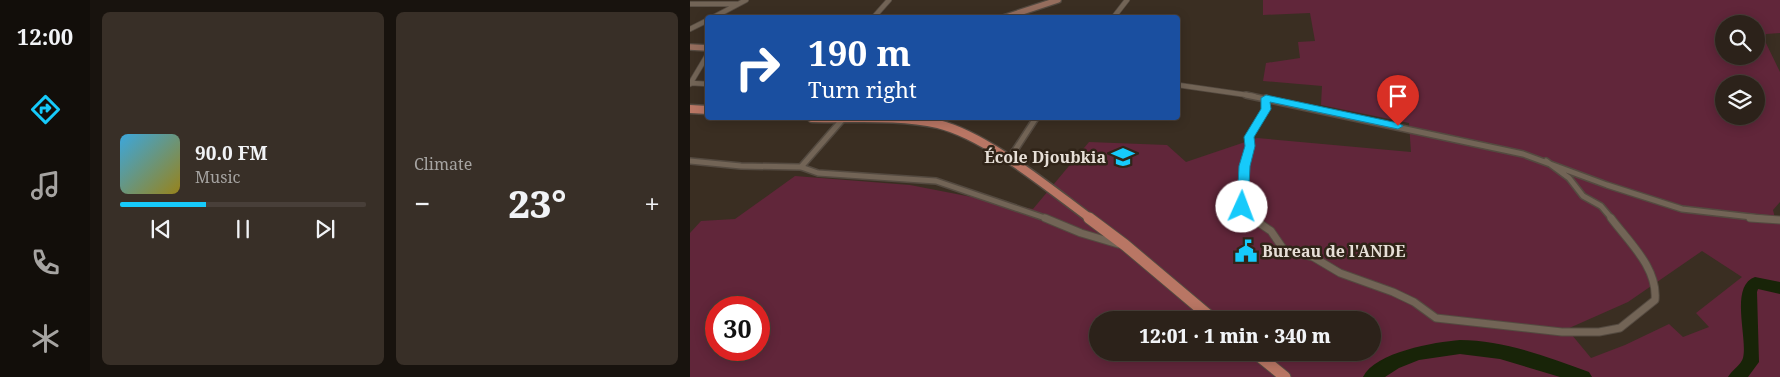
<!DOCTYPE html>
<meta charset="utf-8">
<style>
:root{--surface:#2c221a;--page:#382f27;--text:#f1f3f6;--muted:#a6a4a2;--line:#483f39;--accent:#16cafb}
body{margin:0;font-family:"Noto Serif",serif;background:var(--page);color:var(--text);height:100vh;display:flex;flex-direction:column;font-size:19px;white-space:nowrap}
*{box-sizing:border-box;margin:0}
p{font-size:16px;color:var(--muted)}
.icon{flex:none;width:28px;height:28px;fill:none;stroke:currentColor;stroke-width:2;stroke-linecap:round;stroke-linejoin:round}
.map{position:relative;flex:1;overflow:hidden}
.side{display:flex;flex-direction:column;gap:12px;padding:12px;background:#18130e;width:600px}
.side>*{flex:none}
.guide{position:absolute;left:15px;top:15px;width:475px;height:105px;border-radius:5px;box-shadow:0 2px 12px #0003,0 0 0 1px var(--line);background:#1a4fa0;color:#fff;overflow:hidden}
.tools{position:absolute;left:1025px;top:15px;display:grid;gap:10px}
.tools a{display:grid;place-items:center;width:50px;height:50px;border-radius:50%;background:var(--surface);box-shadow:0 2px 12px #0003,0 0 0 1px var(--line);font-size:25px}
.speed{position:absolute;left:15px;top:296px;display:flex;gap:10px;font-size:25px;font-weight:700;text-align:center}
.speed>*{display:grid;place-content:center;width:65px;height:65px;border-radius:50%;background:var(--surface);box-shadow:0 2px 12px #0003,0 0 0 1px var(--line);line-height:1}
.speed .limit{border:8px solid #d22;background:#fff;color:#111}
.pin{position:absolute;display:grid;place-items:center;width:42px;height:42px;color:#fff;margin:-51px -21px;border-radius:50% 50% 50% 0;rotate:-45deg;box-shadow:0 0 5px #0007}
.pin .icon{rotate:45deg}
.me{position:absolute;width:55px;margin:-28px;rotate:2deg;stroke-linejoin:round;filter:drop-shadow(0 0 4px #0008)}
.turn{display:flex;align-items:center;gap:18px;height:105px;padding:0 20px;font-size:22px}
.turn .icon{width:65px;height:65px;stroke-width:2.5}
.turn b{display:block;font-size:35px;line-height:42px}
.big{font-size:38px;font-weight:800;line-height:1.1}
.side .card{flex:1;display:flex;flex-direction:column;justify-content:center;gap:8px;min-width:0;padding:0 18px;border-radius:8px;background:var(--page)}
.song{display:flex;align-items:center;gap:15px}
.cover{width:60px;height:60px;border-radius:8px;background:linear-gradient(135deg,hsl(200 70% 55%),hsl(50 70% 35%))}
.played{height:5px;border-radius:2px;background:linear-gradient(90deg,var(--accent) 35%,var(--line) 35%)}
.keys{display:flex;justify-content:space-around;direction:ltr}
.heat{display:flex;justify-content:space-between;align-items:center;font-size:28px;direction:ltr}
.side .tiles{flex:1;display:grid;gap:12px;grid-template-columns:repeat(2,1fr)}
.trip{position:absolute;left:399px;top:311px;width:292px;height:50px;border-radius:25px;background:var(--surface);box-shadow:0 2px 12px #0003,0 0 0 1px var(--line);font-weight:800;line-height:50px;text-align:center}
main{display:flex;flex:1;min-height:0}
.dock{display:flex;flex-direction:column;width:90px;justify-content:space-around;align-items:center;background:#120e0a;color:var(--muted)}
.dock .icon{width:35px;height:35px}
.dock .on{color:var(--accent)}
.dock b{font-size:22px;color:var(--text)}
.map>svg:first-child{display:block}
.green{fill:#61263a;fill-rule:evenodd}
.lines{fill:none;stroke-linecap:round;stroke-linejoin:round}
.river{fill:#182408;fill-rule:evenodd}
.street-far2-casing{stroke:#544a40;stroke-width:6}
.street-far1-casing{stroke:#544a40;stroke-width:8}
.street-casing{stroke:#544a40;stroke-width:9}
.secondary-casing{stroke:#544a40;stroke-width:8}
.primary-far1-casing{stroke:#544a40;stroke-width:11}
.primary-casing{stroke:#544a40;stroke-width:13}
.street-far2{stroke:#726456;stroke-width:4.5}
.street-far1{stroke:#726456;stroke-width:5}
.street{stroke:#726456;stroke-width:7}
.secondary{stroke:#956d5d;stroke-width:5.5}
.primary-far1{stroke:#b97664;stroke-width:8}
.primary{stroke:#b97664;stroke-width:11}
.route{fill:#16cafb;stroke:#0e83a3}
.labels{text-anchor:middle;stroke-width:5;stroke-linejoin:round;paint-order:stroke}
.poi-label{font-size:16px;font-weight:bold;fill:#e7dfd7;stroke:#302418;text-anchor:end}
</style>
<main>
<nav class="dock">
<b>12:00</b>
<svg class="icon on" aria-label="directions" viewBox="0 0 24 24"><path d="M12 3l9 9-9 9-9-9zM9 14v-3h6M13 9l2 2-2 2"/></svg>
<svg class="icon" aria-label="music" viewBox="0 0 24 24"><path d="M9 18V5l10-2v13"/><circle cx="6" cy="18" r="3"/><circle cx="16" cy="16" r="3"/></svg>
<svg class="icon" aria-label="phone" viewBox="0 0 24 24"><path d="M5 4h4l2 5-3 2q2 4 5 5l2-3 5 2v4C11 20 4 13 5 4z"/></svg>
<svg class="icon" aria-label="climate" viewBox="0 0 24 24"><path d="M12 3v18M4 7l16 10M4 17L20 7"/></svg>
</nav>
<section class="side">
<div class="tiles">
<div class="card">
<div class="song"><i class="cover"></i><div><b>90.0 FM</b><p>Music</p></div></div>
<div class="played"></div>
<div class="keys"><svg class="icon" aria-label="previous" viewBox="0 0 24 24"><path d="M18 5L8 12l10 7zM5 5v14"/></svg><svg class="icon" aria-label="pause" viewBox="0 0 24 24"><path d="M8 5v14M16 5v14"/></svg><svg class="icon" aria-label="next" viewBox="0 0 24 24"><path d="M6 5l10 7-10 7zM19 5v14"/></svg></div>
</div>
<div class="card"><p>Climate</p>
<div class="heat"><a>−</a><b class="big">23°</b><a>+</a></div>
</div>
</div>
</section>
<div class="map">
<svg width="1090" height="377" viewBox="0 0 1090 377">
<rect width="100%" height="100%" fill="#3a2e22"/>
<path class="green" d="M573,0H1090V33L1076,34L1074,39L1090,72V202L1083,210L1085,218L1090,222V377H0V233L11,221L45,219L105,176L220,185L343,209L399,142L477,145L496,162L567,138L721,152L719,123L631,105L632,86L573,81L576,63L610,58L608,42L625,41L620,13L573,15ZM1034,24H1066V56H1034ZM1034,84H1066V116H1034ZM1012,251L1052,277L1006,313L1019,327L993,337L979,324L935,345L901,358L877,329L938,302ZM26,308H69V350H26ZM408,320H682V352H408Z"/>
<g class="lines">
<path class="river" d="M1065,277L1090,282V294L1068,289L1067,292L1069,362L1058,377H1038C1042,370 1051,365 1053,358C1058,338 1039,286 1065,277Z
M770,340C813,340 858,357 899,372L902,377H870L810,359L770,354L729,360L709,368L695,377H673C685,352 745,342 770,340Z"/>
<defs>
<path id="street-far2" d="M0,4H48
M22,18L56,0
M183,18L199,0
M423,18L437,0
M0,29L18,20
M1,83L18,84
M0,84L18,54
M488,85L564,96"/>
<path id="street-far1" d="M556,95L833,154L917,185L992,209L1079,219
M0,161L51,166L111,167L128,173L246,181L358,219
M318,161L346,118
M856,161L879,178L893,196L911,206L922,219
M111,167L152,120
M564,219L555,213L552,207L554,166L560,146L559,137L576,109V98"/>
<path id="street" d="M355,218L391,233L428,244
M562,218L581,231L594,250L623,257L650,273L703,292L724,302L746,318L872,332H909L930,328L965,300C968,268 939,242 921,218
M1060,218L1090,220"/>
<path id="secondary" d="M313,18L368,0
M0,47L18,48"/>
<path id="primary-far1" d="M0,109L18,110
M122,118C164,119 207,115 248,124C297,136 360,189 401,219"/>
<path id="primary" d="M399,218L435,245L524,320
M564,352L595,377"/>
</defs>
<use href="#street-far2" class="street-far2-casing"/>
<use href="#street-far1" class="street-far1-casing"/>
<use href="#street" class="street-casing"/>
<use href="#secondary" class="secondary-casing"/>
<use href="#primary-far1" class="primary-far1-casing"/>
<use href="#primary" class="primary-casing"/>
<use href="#street-far2" class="street-far2"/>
<use href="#street-far1" class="street-far1"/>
<use href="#street" class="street"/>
<use href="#secondary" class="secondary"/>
<use href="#primary-far1" class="primary-far1"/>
<use href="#primary" class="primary"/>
</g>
<path class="route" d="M576,95L708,123L713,126L708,129L580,102L581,109L564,137L565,146L560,166L558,207L552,211L547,207L549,166L555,146L554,137L571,109V98Z"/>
<defs>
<symbol id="school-bare" viewBox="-9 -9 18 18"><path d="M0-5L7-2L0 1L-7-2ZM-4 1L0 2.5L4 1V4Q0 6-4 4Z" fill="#16cafb" stroke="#302418" stroke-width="2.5" paint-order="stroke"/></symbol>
<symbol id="civic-bare" viewBox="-9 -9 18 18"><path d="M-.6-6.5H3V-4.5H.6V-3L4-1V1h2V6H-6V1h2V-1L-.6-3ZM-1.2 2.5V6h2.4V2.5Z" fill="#16cafb" stroke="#302418" stroke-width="2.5" paint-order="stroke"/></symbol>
</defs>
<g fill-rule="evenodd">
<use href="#school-bare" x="417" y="141" width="32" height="32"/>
<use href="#civic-bare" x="540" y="235" width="32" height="32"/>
</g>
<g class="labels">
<g class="poi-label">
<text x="416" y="163">École Djoubkia</text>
<text x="572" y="257" text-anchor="start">Bureau de l'ANDE</text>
</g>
</g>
</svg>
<div class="tools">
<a><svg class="icon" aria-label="search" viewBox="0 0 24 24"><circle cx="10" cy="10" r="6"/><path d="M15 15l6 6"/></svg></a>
<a><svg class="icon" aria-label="layers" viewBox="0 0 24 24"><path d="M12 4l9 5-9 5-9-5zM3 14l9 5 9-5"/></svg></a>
</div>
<div class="speed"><div class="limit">30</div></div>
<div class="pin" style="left:708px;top:126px;background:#d93025"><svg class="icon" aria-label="arrive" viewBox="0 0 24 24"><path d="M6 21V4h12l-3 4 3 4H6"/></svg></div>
<svg class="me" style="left:552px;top:207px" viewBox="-20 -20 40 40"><circle r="19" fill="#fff"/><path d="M0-13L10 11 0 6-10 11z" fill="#16cafb"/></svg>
<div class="trip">12:01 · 1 min · 340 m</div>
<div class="guide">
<div class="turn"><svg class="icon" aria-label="right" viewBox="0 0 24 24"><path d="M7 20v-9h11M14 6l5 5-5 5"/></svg><div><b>190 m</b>Turn right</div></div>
</div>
</div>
</main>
